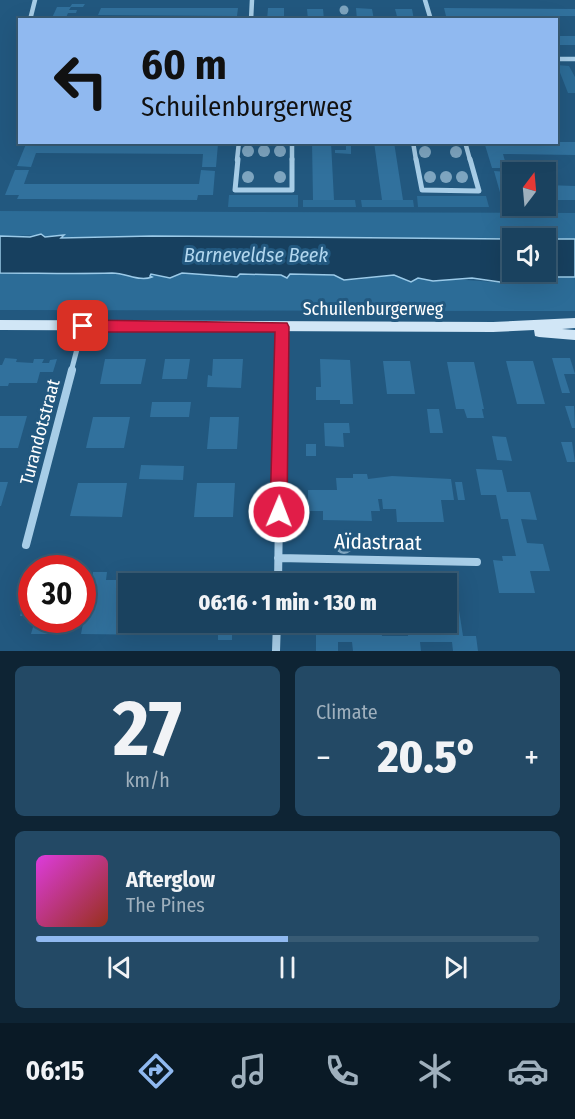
<!DOCTYPE html>
<meta charset="utf-8">
<style>
:root{--surface:#1a425f;--page:#234965;--text:#f1f3f6;--muted:#9fb0bd;--line:#385b74;--accent:#90b9f0}
body{margin:0;font-family:"Fira Sans Condensed",sans-serif;background:var(--page);color:var(--text);height:100vh;display:flex;flex-direction:column;font-size:22px;white-space:nowrap}
*{box-sizing:border-box;margin:0}
p{font-size:20px;color:var(--muted)}
.icon{flex:none;width:33px;height:33px;fill:none;stroke:currentColor;stroke-width:2;stroke-linecap:round;stroke-linejoin:round}
.map{position:relative;height:651px;overflow:hidden}
.side{display:flex;flex-direction:column;gap:15px;padding:15px;background:#0e2434;flex:1}
.side>*{flex:none}
.top-card{position:absolute;left:18px;top:18px;width:540px;height:126px;border-radius:0px;box-shadow:0 6px 24px #0002,0 0 0 2px var(--line);background:#90b9f0;color:#111;overflow:hidden}
.needle{width:39px;rotate:16deg}
.buttons{position:absolute;left:502px;top:162px;display:grid;gap:12px}
.buttons a{display:grid;place-items:center;width:54px;height:54px;border-radius:0px;background:var(--surface);box-shadow:0 6px 24px #0002,0 0 0 2px var(--line);font-size:30px}
.speed{position:absolute;left:18px;top:555px;display:flex;gap:12px;font-size:30px;font-weight:700;text-align:center}
.speed>*{display:grid;place-content:center;width:78px;height:78px;border-radius:50%;background:var(--surface);box-shadow:0 6px 24px #0002,0 0 0 2px var(--line);line-height:1}
.speed .limit{border:9px solid #d22;background:#fff;color:#111}
.pin{position:absolute;display:grid;place-items:center;width:51px;height:51px;color:#fff;margin:-26px;border-radius:12px;box-shadow:0 3px 9px #0006}
.me{position:absolute;width:66px;margin:-33px;rotate:1deg;stroke-linejoin:round;filter:drop-shadow(0 0 4px #0008)}
.turn{display:flex;align-items:center;gap:21px;height:126px;padding:0 24px;font-size:27px}
.turn .icon{width:78px;height:78px;stroke-width:2.5}
.turn b{display:block;font-size:42px;line-height:51px}
.big{font-size:45px;font-weight:800;line-height:1.1}
.side .card{flex:1;display:flex;flex-direction:column;justify-content:center;gap:9px;min-width:0;padding:0 21px;border-radius:9px;background:var(--page)}
.side .dial{align-items:center;gap:0}
.dial b{font-size:78px;line-height:1}
.song{display:flex;align-items:center;gap:18px}
.cover{width:72px;height:72px;border-radius:9px;background:linear-gradient(135deg,hsl(300 70% 55%),hsl(10 70% 35%))}
.played{height:6px;border-radius:3px;background:linear-gradient(90deg,var(--accent) 50%,var(--line) 50%)}
.keys{display:flex;justify-content:space-around;direction:ltr}
.heat{display:flex;justify-content:space-between;align-items:center;font-size:33px;direction:ltr}
.side .tiles{flex:1;display:grid;gap:15px;grid-template-columns:1fr 1fr}
.card:last-child{grid-column:span 2}
.trip{position:absolute;left:118px;top:573px;width:339px;height:60px;border-radius:0px;background:var(--surface);box-shadow:0 6px 24px #0002,0 0 0 2px var(--line);font-weight:800;line-height:60px;text-align:center}
.dock{display:flex;height:96px;justify-content:space-around;align-items:center;background:#0a1a26;color:var(--muted)}
.dock .icon{width:42px;height:42px}
.dock .active{color:var(--accent)}
.dock b{font-size:27px;color:var(--text)}
.map>svg:first-child{display:block}
.green{fill:#2c6c97}
.water{fill:#17405f;stroke:#9bcae8;stroke-width:1.5}
.building{fill:#31719d}
.lines{fill:none;stroke-linecap:round;stroke-linejoin:round}
.street-far2{stroke:#a7cde7;stroke-width:4.5}
.street-far1{stroke:#a7cde7;stroke-width:5}
.street{stroke:#a7cde7;stroke-width:8}
.secondary{fill:#d1e6f6;fill-rule:evenodd}
.tree{fill:#7ea5c0}
.route{fill:#e11d48;stroke:#92132f;stroke-width:1.5}
.labels{text-anchor:middle;stroke-width:6;stroke-linejoin:round;paint-order:stroke}
.street-label{font-size:18px;fill:#fff;stroke:#22587f}
.water-label{font-size:20px;font-style:italic;fill:#b2d7ef;stroke:#22587f}
.near-street-label{font-size:21px;fill:#fff;stroke:#22587f}
</style>
<div class="map">
<svg width="575" height="651" viewBox="0 0 575 651">
<rect width="100%" height="100%" fill="#22587f"/>
<path class="green" d="M557,65L569,66L575,77V93H568Z
M229,195H298V207H228Z
M417,196H486L489,207H418Z
M303,200H355L356,207H303Z
M361,200H413L414,207H362Z
M0,211L575,213V239L61,238L63,235L45,237L43,235L5,236H0Z
M0,273C38,273 76,274 112,273C124,273 137,277 149,279L151,274L170,277L182,273L213,274L237,277L240,274L334,275C343,281 362,282 371,276H397L411,281C420,275 431,282 442,280C462,278 481,282 502,282C527,281 549,277 575,277V311L0,310Z"/>
<path class="water" d="M41,234L45,237L64,235L61,238L152,236L513,239V272H546V239H575V277H539L534,280L500,282L472,278L433,281L418,278L411,282L394,275L344,280L334,275L290,274L287,278L281,275L240,274L237,277L182,273L170,278L151,274L150,276L152,277C139,282 127,273 112,273C76,274 38,273 0,273V236L30,237Z"/>
<path class="building" d="M72,4H85L83,7H71L69,10H77L76,13H68L65,20H51L57,7H70Z
M101,8H238L237,16L98,15Z
M268,8H284V20H267Z
M356,8L372,9L374,20H357Z
M444,8L575,9V16H446Z
M307,9H323L324,20H308Z
M395,9H412L414,20H398Z
M556,36H575V45H556Z
M40,142H205L218,144L216,167H202L203,154L36,153L31,167L17,166L26,144Z
M312,142H331L334,200H313Z
M374,142H394L403,200H382Z
M498,142H575V155L503,154L507,168H492L485,145H499Z
M346,145H351V154L335,153V150H346Z
M15,170H29L24,184H199L201,170L215,171L213,195H198L197,200L33,199H17L19,195H5Z
M494,171L508,172L513,186V197L501,196Z
M546,185L575,186V200H546Z
M5,358L17,359L16,362L33,363L34,359H44L42,363H49L50,360L57,359L53,372H40L37,383H9L8,386H0V365H2Z
M552,358H570L575,374H564L570,393H562Z
M105,359H146L141,384H100Z
M165,359H190L187,379H162Z
M213,359H243L241,388L207,387L208,375L212,376Z
M320,359L350,360L353,404H340V400H316V387H321Z
M383,361H410L415,394H387Z
M506,361H533L545,404H517Z
M447,362H474L484,409H482L484,418H467L464,409H456Z
M152,402H191L189,417H150Z
M565,406H574L575,428H572Z
M427,409H439L443,433H430Z
M0,416H27L18,448H0Z
M93,417H130L124,448H86Z
M210,417H239L237,449H207Z
M324,423H349L350,433H343L344,447L325,446Z
M492,436L506,437L512,461L497,460Z
M561,442H572L575,462H567Z
M306,444H316V456H306Z
M141,465L184,466L183,480L139,479Z
M476,469L502,470L507,492H530L537,520L521,519L527,543L543,544L550,571H530L535,593H499L493,560L503,561L502,556H516L508,519H501L496,495H481Z
M353,474H367L368,479L392,476L451,479L454,500H441L444,522H397L396,509H383L382,499H378L380,511H371L372,521L323,520V511H308V490H337L336,478H353Z
M0,482H8L1,506H0Z
M455,482H462L465,500H458Z
M78,483H127L122,517L70,516Z
M197,483H235L233,517H194Z
M93,572H107L106,580H138L140,572H153L152,581H184V584H129V622H165L163,635L81,634L84,618L82,580H92Z
M29,579H32V616H20Z
M198,581H238V584H199Z
M447,604H458L463,636H476L478,651H453L452,642H420L421,651H353L352,642H338V651H316V633L327,634V622H381L382,636H408L407,622H447Z
M35,620H69L66,634H31Z
M191,622H236V635H232V640H218V635H190Z"/>
<g class="lines">
<path class="street-far2" d="M425,0L431,20
M30,20L35,0
M251,20L252,0
M556,59H575
M292,142V160
M413,142L416,160
M465,142L470,160
M237,160L239,142"/>
<path class="street-far1" d="M238,159L235,190H292V159
M416,159L422,190L479,191L470,159
M71,372L83,326
M281,372L282,327"/>
<path class="street" d="M26,545L72,370
M278,558L477,562
M278,584L281,370
M276,651L277,622"/>
<path class="secondary" d="M575,318V328L562,329L575,330V340L539,337L535,336L534,330L493,332L0,330V320L493,322Z"/>
</g>
<g class="tree">
<circle cx="344" cy="10" r="4.5"/>
<circle cx="248" cy="151" r="6"/>
<circle cx="264" cy="151" r="6"/>
<circle cx="280" cy="151" r="6"/>
<circle cx="425" cy="152" r="6"/>
<circle cx="456" cy="152" r="6"/>
<circle cx="248" cy="177" r="6"/>
<circle cx="280" cy="177" r="6"/>
<circle cx="430" cy="177" r="6"/>
<circle cx="446" cy="177" r="6"/>
<circle cx="462" cy="177" r="6"/>
<circle cx="344" cy="545" r="9"/>
</g>
<path class="route" d="M83,320L287,323L289,327L287,512L285,518L279,520L273,518L270,512L275,332H83L78,330L76,326L78,322Z"/>
<g class="labels">
<g class="street-label">
<text x="373" y="315">Schuilenburgerweg</text>
<text transform="translate(40 432) rotate(-75)" y="6">Turandotstraat</text>
</g>
<g class="water-label">
<text x="256" y="262">Barneveldse Beek</text>
</g>
<g class="near-street-label">
<text transform="translate(378 542) rotate(1)" y="7">Aïdastraat</text>
</g>
</g>
</svg>
<div class="buttons">
<a><svg class="needle" viewBox="-14 -14 28 28"><path d="M0-13l5 13h-10z" fill="#e53935"/><path d="M0 13l5-13h-10z" fill="#9fb0bd"/></svg></a>
<a><svg class="icon" aria-label="sound" viewBox="0 0 24 24"><path d="M4 9h4l5-4v14l-5-4H4zM17 9q2 3 0 6"/></svg></a>
</div>
<div class="speed"><div class="limit">30</div></div>
<div class="pin" style="left:83px;top:326px;background:#d93025"><svg class="icon" aria-label="arrive" viewBox="0 0 24 24"><path d="M6 21V4h12l-3 4 3 4H6"/></svg></div>
<svg class="me" style="left:279px;top:512px" viewBox="-20 -20 40 40"><circle r="17" fill="#e11d48" stroke="#fff" stroke-width="3"/><path d="M0-11L8 9 0 5-8 9z" fill="#fff"/></svg>
<div class="trip">06:16 · 1 min · 130 m</div>
<div class="top-card">
<div class="turn"><svg class="icon" aria-label="left" viewBox="0 0 24 24"><path d="M17 20v-9H6M10 6l-5 5 5 5"/></svg><div><b>60 m</b>Schuilenburgerweg</div></div>
</div>
</div>
<section class="side">
<div class="tiles">
<div class="card dial"><b>27</b><p>km/h</p></div>
<div class="card"><p>Climate</p>
<div class="heat"><a>−</a><b class="big">20.5°</b><a>+</a></div>
</div>
<div class="card">
<div class="song"><i class="cover"></i><div><b>Afterglow</b><p>The Pines</p></div></div>
<div class="played"></div>
<div class="keys"><svg class="icon" aria-label="previous" viewBox="0 0 24 24"><path d="M18 5L8 12l10 7zM5 5v14"/></svg><svg class="icon" aria-label="pause" viewBox="0 0 24 24"><path d="M8 5v14M16 5v14"/></svg><svg class="icon" aria-label="next" viewBox="0 0 24 24"><path d="M6 5l10 7-10 7zM19 5v14"/></svg></div>
</div>
</div>
</section>
<nav class="dock">
<b>06:15</b>
<svg class="icon active" aria-label="directions" viewBox="0 0 24 24"><path d="M12 3l9 9-9 9-9-9zM9 14v-3h6M13 9l2 2-2 2"/></svg>
<svg class="icon" aria-label="music" viewBox="0 0 24 24"><path d="M9 18V5l10-2v13"/><circle cx="6" cy="18" r="3"/><circle cx="16" cy="16" r="3"/></svg>
<svg class="icon" aria-label="phone" viewBox="0 0 24 24"><path d="M5 4h4l2 5-3 2q2 4 5 5l2-3 5 2v4C11 20 4 13 5 4z"/></svg>
<svg class="icon" aria-label="climate" viewBox="0 0 24 24"><path d="M12 3v18M4 7l16 10M4 17L20 7"/></svg>
<svg class="icon" aria-label="car" viewBox="0 0 24 24"><path d="M5 17H2v-5l4-1 3-4h7l3 4 3 1v5h-3M9 17h6M6 11h13"/><circle cx="7" cy="17" r="2"/><circle cx="17" cy="17" r="2"/></svg>
</nav>
